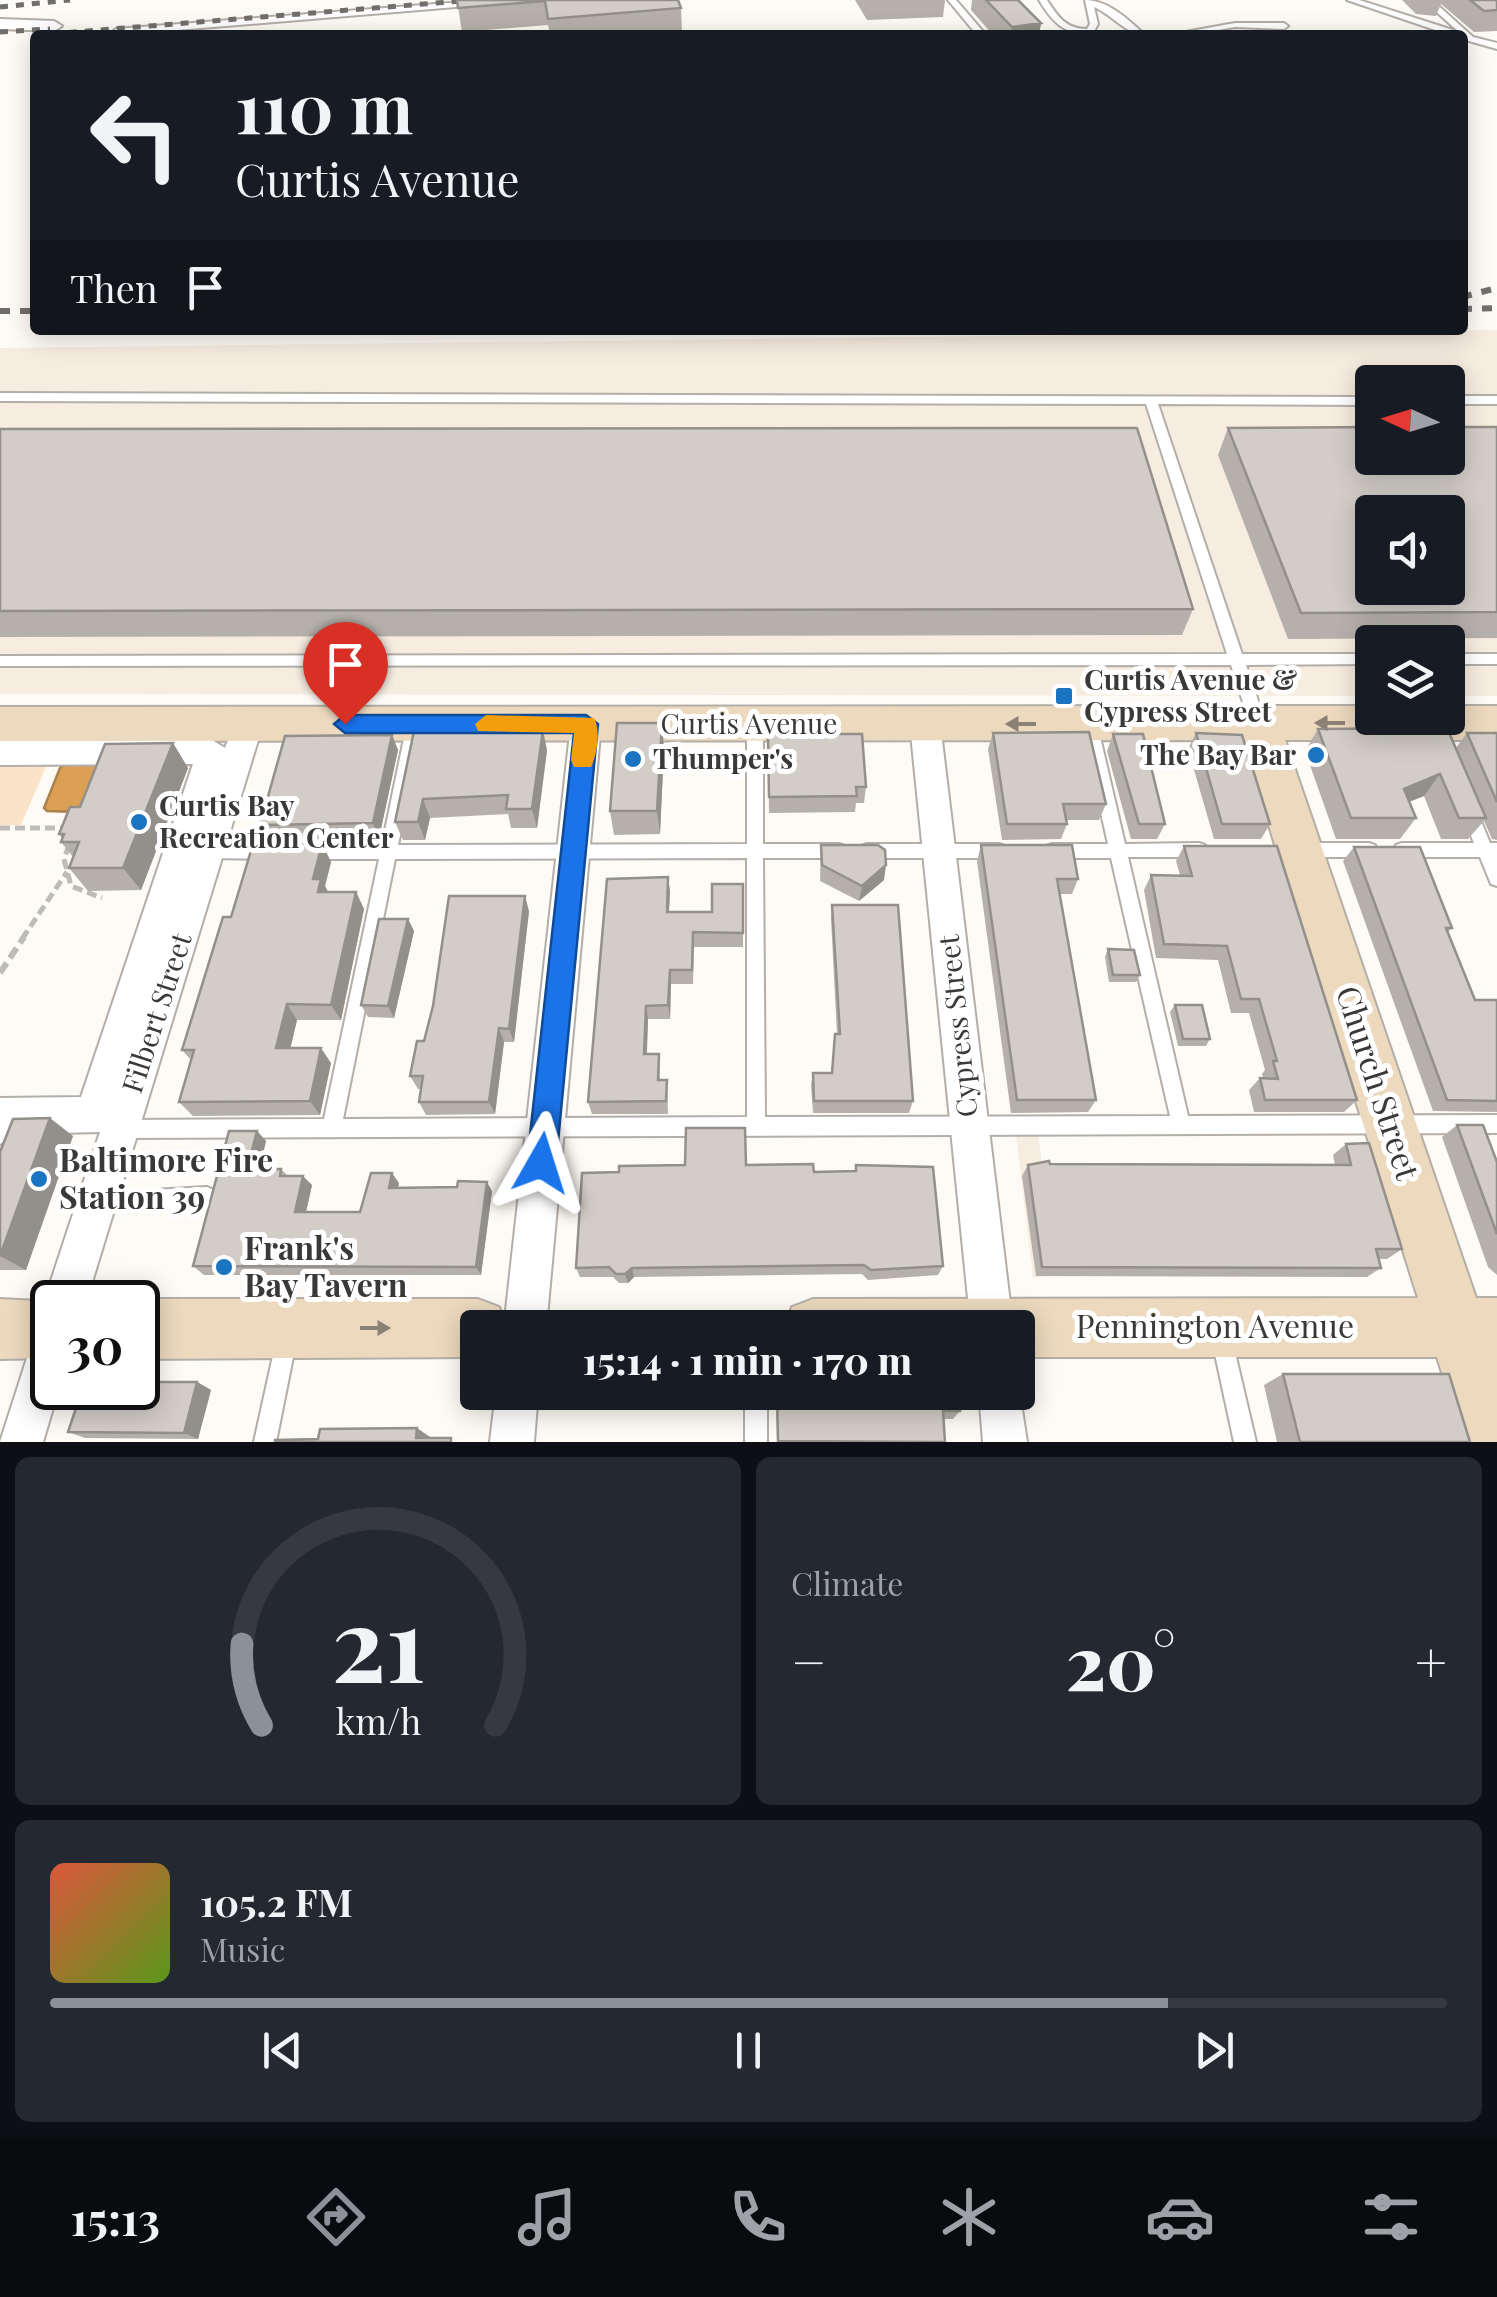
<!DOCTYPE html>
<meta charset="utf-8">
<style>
:root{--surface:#171b24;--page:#242831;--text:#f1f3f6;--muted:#9ea1a6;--line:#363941;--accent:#8c9099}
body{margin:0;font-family:"Playfair Display",serif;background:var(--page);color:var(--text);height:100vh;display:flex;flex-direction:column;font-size:38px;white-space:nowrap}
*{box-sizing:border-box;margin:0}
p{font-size:32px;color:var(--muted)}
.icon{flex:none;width:55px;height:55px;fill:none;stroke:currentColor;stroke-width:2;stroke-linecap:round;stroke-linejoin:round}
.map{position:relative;height:1442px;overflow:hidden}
.sheet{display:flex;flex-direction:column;gap:15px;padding:15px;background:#0d0f14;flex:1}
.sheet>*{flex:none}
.banner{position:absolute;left:30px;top:30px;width:1438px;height:305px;border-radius:10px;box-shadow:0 5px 25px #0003;background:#171b24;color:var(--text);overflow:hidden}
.needle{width:65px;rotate:274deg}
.controls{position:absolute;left:1355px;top:365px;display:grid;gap:20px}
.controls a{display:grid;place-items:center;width:110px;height:110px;border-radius:10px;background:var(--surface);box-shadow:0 5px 25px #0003;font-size:50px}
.speed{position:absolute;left:30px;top:1280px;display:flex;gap:20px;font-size:50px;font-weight:700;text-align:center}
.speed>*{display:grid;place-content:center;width:130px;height:130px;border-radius:50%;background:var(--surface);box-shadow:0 5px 25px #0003;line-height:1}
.speed .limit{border:5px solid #111;border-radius:15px;background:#fff;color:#111}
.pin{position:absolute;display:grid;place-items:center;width:85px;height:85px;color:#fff;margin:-102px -42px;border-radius:50% 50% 50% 0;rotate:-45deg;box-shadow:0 0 10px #0007}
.pin .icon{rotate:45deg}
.me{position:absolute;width:110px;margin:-55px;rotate:6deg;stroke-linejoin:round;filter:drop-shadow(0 0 8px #0008)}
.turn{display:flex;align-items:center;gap:35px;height:210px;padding:0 40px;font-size:45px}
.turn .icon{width:130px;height:130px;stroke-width:2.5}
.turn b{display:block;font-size:70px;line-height:85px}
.then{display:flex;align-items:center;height:95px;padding:0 40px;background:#0003;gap:20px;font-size:38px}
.big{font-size:75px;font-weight:800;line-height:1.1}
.sheet .widget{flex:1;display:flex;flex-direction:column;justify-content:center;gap:15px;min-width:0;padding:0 35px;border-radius:15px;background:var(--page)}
.sheet .dial{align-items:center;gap:0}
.dial svg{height:260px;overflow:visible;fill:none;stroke:var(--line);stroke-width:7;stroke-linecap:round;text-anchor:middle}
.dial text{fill:var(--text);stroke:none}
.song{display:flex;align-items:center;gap:30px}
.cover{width:120px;height:120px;border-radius:15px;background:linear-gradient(135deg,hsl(10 70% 55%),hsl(90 70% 35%))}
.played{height:10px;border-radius:5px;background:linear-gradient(90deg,var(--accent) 80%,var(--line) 80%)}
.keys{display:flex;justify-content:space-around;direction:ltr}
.heat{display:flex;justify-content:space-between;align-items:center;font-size:55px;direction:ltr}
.sheet .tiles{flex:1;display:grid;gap:15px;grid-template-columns:1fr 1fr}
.widget:last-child{grid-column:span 2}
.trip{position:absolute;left:460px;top:1310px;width:575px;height:100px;border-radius:10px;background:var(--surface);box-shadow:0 5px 25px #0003;font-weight:800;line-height:100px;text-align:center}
.tabs{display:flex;height:160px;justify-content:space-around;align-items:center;background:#090b0e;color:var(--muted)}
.tabs .icon{width:70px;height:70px}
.tabs .on{color:var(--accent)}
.tabs b{font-size:45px;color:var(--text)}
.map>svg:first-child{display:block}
.built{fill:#f7ece0;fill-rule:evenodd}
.green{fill:#fbe3c8}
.water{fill:#dca054;stroke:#ac814b;stroke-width:2.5}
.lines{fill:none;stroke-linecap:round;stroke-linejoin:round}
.lane-casing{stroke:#b3aea8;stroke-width:4}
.street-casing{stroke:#b3aea8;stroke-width:4}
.secondary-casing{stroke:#b3aea8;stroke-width:4}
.path-far1{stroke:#bfbbb7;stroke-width:5;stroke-dasharray:10 5;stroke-linecap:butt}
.path{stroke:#bfbbb7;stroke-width:6;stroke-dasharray:12 6;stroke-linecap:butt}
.lane{fill:#fff;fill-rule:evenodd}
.street{fill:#fff;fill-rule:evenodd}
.secondary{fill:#ecd9be;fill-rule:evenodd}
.rail-far1{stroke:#716e6b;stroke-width:5;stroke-dasharray:8 8;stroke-linecap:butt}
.rail{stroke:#716e6b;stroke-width:6;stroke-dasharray:10 10;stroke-linecap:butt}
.wall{fill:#b5b0ab}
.shaded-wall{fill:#93908b}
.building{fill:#d2cdc7;stroke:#93908b;stroke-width:2.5;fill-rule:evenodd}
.oneway{fill:#8b8174}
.route{fill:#1a73e8;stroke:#114b97;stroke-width:2.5}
.slow{fill:#f59e0b}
.poi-dot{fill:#1a74c1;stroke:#fff;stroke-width:4}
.labels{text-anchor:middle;stroke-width:10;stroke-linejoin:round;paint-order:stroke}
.poi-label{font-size:28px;font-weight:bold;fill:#3b3937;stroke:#fff;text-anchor:start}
.street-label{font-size:28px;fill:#3b3937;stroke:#fff}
.near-street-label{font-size:32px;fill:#3b3937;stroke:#fff}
.near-poi-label{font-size:32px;font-weight:bold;fill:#3b3937;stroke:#fff;text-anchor:start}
</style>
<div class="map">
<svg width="1497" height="1442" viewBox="0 0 1497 1442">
<rect width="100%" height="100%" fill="#fefaf5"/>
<path class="built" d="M1497,330V696H1448V642H1372V696L0,694V348ZM1372,382H1448V458H1372ZM1372,512H1448V588H1372Z
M1016,1135H1038L1058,1276L1033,1277Z"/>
<path class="green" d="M0,755H51L21,825H0Z"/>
<path class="water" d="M66,763H96L100,768L77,812L47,811L44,808L60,768Z"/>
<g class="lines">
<defs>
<path id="lane" d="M487,0H521L517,2L116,35L112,32L116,29Z
M948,0H956L986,35H977Z
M1039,0H1047C1058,17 1066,29 1087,29L1090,24L1085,0C1108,0 1129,20 1145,35C1127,35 1111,14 1094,7L1098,24L1093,33C1065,36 1053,23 1039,0Z
M1347,0H1359L1459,32L1423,0H1432L1473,37L1497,43V49L1462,39V35H1450Z
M1235,23H1284L1288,26L1284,29L1235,27L1189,35H1169Z
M0,393L1372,397V405L1158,404L1242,654H1372V664L1246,665L1266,724L1263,728H1253L1250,724L1231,665L0,666V656L1227,654L1146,404L0,401Z
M1448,396H1497V404H1448Z
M1448,654H1497V664H1448Z
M415,718L420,720L423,724L398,845L747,844V724L750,720H760L763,724V844H839L845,846L847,851L845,856L839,858H763L765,1117L1170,1116L1111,858H1052L1046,856L1044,851L1046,846L1052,844H1108L1081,724L1084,720H1094L1097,724L1125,844L1199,843L1205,845L1207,850L1205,855L1199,857H1128L1188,1116L1497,1115V1133L120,1138L113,1136L111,1129L113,1122L120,1120L324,1119L379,859H307L301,857L299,852L301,847L307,845H382L407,724L410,720ZM747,858V1117L343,1119L395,859Z
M1470,807L1476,809L1490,843H1497V886L1491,884L1480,857H1402L1396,855L1394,850L1396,845L1402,843H1474L1462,814L1464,809Z
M1302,843H1369L1375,845L1377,850L1375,855L1369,857H1302L1296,855L1294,850L1296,845Z
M208,844L269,845L275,847L277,852L275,857L269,859L208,858L202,856L200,851L202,846Z
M867,844H999L1005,846L1007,851L1005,856L999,858H867L861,856L859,851L861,846Z
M207,1187L214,1190L217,1197L214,1204L207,1207L97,1213L90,1210L87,1203L90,1196L97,1193Z
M1222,1330L1229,1333L1232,1340L1256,1442H1234L1212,1340L1215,1333Z
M286,1332L293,1335L296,1342L276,1442H254L276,1342L279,1335Z
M745,1392H767V1442H745Z"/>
<path id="street" d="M0,19L54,21L62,26L54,31L0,29Z
M248,712L259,716L263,724L86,1302H52V1317L44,1302L100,1132L15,1134L0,1144V1098L81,1097L193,764L0,765V741L212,740L225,748L237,716Z
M586,712L597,716L601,724L546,1328H504L571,724L575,716Z
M925,712L936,716L940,724L1013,1328H971L910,724L914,716Z
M52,1321V1388H59L43,1442H0L37,1327Z
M1018,1383L1027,1442H983L979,1392H1018Z
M496,1392H538L534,1442H490Z"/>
<path id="secondary" d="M1372,706V718H1448V706H1497V740H1285L1476,1298H1497V1442H1464L1437,1357H1018V1328H784L792,1307L813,1299L1418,1298L1242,740L0,741V707Z
M0,1299L59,1302H52V1358L0,1359Z
M138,1299H478L499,1307L507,1328H478V1357L138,1359V1302H131Z"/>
</defs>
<use href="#lane" class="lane-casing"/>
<use href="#street" class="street-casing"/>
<use href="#secondary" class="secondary-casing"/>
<path class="path-far1" d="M0,828H67
M69,845L64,859L71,886L102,898
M22,939L67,872"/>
<path class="path" d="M0,973L24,937"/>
<use href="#lane" class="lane"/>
<use href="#street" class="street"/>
<use href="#secondary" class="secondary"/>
<path class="rail-far1" d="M0,7L70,0
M0,32L50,29
M37,35L474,0"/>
<path class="rail" d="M1462,297L1497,288
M1462,309L1497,308
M0,311H35"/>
</g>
<path class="wall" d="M457,0H678L681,8L682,32L646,35H550L548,25L462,32Z
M855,0H945L943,17L867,20Z
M972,0H1018L1041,23L1039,35H993L971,10Z
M1402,0H1497V31L1474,32L1441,4L1436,16L1416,14Z
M1497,427V638L1288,639L1218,455L1228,428Z
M0,429L1193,609L1182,635L0,637Z
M1318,729L1456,748L1467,733H1497V840L1492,839L1484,821L1468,839H1441L1424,796L1409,802L1416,818L1400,839H1336L1305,751Z
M414,731L547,750L537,828H511L508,814L430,818L425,840H403L395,822Z
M993,733L1106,804L1099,820H1067V824L1061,839L1002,840L988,749Z
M1196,733L1270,824L1261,839H1214L1188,749Z
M768,734L866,787L864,803H856L855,812L769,813Z
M1113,734L1165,824L1157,839H1131L1107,751Z
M392,735L398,750L379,838L269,840L260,825Z
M173,743L188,768L141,890L88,891L69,868L73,857L61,842L62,838L59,834L80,807Z
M664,748L660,834L614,835L610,811Z
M322,844L331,862L325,886L328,892H356L364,909L341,1020H297L290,1048L331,1063L320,1115L193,1116L179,1102L191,1060L182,1050L231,917Z
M821,845L884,880L859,901L820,881Z
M981,845L1078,879L1072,894H1059L1096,1100L1088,1112L1011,1113L977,861Z
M1184,846L1357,1100L1344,1112H1254L1249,1090L1260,1078H1263L1262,1074L1265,1070L1249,1013H1231L1218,960L1156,958L1144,890L1151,875H1180L1176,861Z
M1354,847L1452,928L1448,932L1475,1000H1497V1112L1433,1111L1343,861Z
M668,877L670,892L669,912H712L743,884V947H694L693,984H671L670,1019H648L647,1054H659L660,1080H667L668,1114H592L588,1102Z
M832,905L913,1101L909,1113H813L811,1085L813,1073H831L835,1034H837L831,919Z
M529,911L514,1042H504L495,1114L426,1115L419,1102L421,1089H418L410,1076L424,1041Z
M408,919L414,931L394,1018L368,1017L361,1005Z
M1108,949L1140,975L1136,982H1109L1105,957Z
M1175,1005L1210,1039L1206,1046H1178L1170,1012Z
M1457,1125L1497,1162V1275L1488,1267L1442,1137Z
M257,1131L266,1141L259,1169H281L288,1176L312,1185L306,1212H360L399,1183L398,1188L492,1191L481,1275H204L193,1266Z
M73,1136L26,1270H0V1152Z
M1346,1144L1402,1249L1387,1259H1379L1381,1268L1367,1277L1036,1276L1022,1176L1028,1165H1335L1333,1155Z
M746,1165L814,1172L855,1171L856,1165L943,1266L938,1275L868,1280L862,1274L634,1277L628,1283H619L613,1277H580L576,1268L619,1172Z
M1283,1374L1470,1442H1277L1264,1385Z
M197,1382L211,1390L198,1439L85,1438L68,1432Z
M776,1392H958L960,1411L953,1419H943L945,1442H777Z"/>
<path class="shaded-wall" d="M1041,23L1039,35H1010L1012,27Z
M662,723L664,748L660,834L657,811Z
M543,730L547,750L537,828L532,809Z
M392,735L398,750L379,838L373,823Z
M173,743L188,768L141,890L123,868Z
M1440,774L1424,796L1388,810L1404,789Z
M423,799L430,818L425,840L418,822Z
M322,844L331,862L325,886L330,896L327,909L313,879Z
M886,865L884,880L859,901L862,886Z
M668,877L670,892L668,926L667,912Z
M356,892L364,909L341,1020L331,1005Z
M525,896L529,911L514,1042L509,1029Z
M408,919L414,931L394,1018L388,1006Z
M670,970L671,984L670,1019L668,1005Z
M287,1004L297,1020L287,1063L276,1048Z
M646,1006L648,1019L646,1067L644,1054Z
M499,1028L504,1042L495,1114L489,1102Z
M321,1048L331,1063L320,1115L310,1101Z
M50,1118L73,1136L26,1270L0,1256Z
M257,1131L266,1141L257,1179L247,1169Z
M392,1173L399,1183L396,1198L389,1188Z
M303,1176L312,1185L304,1221L295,1212Z
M487,1182L492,1191L481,1275L476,1267Z
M632,1268L634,1277L628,1283L625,1274Z
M197,1382L211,1390L198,1439L184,1433Z
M417,1428L430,1437L429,1442L416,1438Z"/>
<path class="building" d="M457,0H678L681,8L548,19L545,1L458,8Z
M986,0H1018L1041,23L1012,27Z
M1470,0H1497V10L1484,11Z
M1372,427V458H1448V427H1497V612L1301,613L1228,428ZM1372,512H1448V588H1372Z
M1137,428L1193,609L0,611V429Z
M617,723H662L657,811H610Z
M1447,728L1486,818H1459L1440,774L1404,789L1416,818H1351L1318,729Z
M543,730L532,809H506L508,795L423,799L418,822H395L414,731Z
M1089,732L1106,804H1063L1067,824H1007L993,733Z
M1196,733L1242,735L1270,824H1222Z
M1467,733H1497V802Z
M768,734H862L866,787H856L857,796L769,797Z
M1113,734H1143L1165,824H1139Z
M392,735L373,823L260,825L285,736Z
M173,743L123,868H69L79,842H61L64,834H59L70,807H80L105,744Z
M253,844H322L313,879H321L318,892H356L331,1005L287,1004L276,1048H321L310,1101L179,1102L194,1050H182L223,917H231Z
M821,845H878L885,850L886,865L862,886L822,865Z
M981,845H1072L1078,879H1057L1096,1100H1017Z
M1184,846H1277L1357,1100H1265L1260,1078L1278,1079L1273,1061H1277L1259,999H1241L1227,946L1164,944L1151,875L1192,876Z
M1354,847H1420L1452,928H1446L1475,1000H1497V1101L1447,1100Z
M668,877L667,912H712V884H743V933L693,932L692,970H670L668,1005L646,1006L644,1054H659L658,1080H667L666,1101L588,1102L607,879Z
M449,896H525L509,1029L499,1028L489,1102H419L423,1076H410L417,1041H424L433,1006Z
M832,905H898L913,1101H814L813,1073H832L835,1034H840Z
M379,919H408L388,1006L361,1005Z
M1108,949L1134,950L1140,975H1113Z
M1175,1005H1202L1210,1039H1183Z
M50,1118L0,1256V1152L13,1119Z
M1457,1125H1483L1497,1162V1234Z
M686,1128H745L746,1165L813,1164L814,1172L856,1171V1165L933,1167L943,1266L871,1270L864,1265L632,1268L625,1274H616L609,1267L576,1268L582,1173L619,1172V1166L685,1165Z
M229,1131H257L247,1169H281L280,1176H303L295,1212H360L371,1173H392L389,1188L457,1187L458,1181L487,1182L476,1267L193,1266Z
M1369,1143L1402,1249H1376L1381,1268L1042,1267L1028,1165L1049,1161L1050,1164L1351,1165L1346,1144Z
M1283,1374H1449L1470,1442H1300Z
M146,1382H197L184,1433L68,1432L79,1399L141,1397Z
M777,1392H958L960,1411H943L945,1442L778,1441Z
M417,1428L416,1438H451V1442H275V1440L318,1439L320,1429Z"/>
<defs><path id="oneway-solid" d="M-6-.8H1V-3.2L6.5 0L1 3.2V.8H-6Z" transform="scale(2.5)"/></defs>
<g class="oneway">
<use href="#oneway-solid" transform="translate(1330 723) rotate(180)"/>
<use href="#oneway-solid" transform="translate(1021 724) rotate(180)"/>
<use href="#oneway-solid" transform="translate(375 1328)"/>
</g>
<path class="route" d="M345,715H586L598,724L556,1163L552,1173L541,1178L531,1173L527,1163L574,733H345L334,724Z"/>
<path class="slow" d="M486,715L594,718C601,730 597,755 591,767H574L571,760L574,733L478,731L475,724Z"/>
<g class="poi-dot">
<rect x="1054" y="686" width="20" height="20" rx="5"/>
<circle cx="1316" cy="755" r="10"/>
<circle cx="633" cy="759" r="10"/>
<circle cx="139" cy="822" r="10"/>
<circle cx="39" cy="1179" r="10"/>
<circle cx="224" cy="1267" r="10"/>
</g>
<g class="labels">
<g class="poi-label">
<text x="1084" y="690">Curtis Avenue &amp;<tspan x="1084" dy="32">Cypress Street</tspan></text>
<text x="1296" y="765" text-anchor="end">The Bay Bar</text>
<text x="653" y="769">Thumper's</text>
<text x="159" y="816">Curtis Bay<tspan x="159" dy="32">Recreation Center</tspan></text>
</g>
<g class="street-label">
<text x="749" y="734">Curtis Avenue</text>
<text transform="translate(157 1013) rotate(-72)" y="10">Filbert Street</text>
<text transform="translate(958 1026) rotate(-96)" y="10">Cypress Street</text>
</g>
<g class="near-street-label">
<text transform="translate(1377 1083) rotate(72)" y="11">Church Street</text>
<text x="1215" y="1338">Pennington Avenue</text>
</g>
<g class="near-poi-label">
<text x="59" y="1172">Baltimore Fire<tspan x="59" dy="37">Station 39</tspan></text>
<text x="244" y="1260">Frank's<tspan x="244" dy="37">Bay Tavern</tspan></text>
</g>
</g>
</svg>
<div class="controls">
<a><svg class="needle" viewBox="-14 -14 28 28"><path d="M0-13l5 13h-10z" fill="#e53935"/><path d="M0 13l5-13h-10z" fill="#9ea1a6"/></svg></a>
<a><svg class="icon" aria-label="sound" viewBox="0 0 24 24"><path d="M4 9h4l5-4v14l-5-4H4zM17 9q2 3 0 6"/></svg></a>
<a><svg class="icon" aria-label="layers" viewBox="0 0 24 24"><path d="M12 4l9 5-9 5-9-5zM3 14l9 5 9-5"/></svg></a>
</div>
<div class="speed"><div class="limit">30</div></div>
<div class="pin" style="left:345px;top:724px;background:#d93025"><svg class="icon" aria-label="arrive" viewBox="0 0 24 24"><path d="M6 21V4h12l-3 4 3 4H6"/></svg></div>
<svg class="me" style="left:541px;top:1163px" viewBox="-20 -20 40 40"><path d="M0-17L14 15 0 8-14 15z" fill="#1a73e8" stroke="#fff" stroke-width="4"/></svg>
<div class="trip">15:14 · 1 min · 170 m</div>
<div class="banner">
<div class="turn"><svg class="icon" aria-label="left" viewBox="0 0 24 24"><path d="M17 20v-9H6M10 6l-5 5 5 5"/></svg><div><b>110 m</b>Curtis Avenue</div></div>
<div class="then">Then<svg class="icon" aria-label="arrive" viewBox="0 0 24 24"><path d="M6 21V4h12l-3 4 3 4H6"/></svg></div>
</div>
</div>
<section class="sheet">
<div class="tiles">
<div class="widget dial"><svg viewBox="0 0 100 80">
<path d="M14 69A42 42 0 1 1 86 69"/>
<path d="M14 69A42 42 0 0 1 8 44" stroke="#8c9099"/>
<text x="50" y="56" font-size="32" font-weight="700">21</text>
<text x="50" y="72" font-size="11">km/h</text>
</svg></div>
<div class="widget"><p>Climate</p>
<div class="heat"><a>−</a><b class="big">20°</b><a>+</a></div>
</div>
<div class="widget">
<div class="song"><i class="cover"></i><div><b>105.2 FM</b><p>Music</p></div></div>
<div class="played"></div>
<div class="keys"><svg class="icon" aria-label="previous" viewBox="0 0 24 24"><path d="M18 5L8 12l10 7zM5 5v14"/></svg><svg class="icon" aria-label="pause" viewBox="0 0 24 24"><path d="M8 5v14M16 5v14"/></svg><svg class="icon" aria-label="next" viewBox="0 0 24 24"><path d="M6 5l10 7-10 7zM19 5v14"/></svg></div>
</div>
</div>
</section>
<nav class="tabs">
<b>15:13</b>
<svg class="icon on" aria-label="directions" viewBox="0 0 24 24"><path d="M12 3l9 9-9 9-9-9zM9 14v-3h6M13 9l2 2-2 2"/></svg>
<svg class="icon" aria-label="music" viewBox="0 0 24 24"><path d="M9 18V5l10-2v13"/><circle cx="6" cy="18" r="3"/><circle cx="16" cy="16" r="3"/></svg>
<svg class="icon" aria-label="phone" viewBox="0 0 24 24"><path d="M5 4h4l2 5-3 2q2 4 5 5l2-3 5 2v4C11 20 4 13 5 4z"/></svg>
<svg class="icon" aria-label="climate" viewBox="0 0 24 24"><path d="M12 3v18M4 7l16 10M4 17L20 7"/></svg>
<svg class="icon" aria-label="car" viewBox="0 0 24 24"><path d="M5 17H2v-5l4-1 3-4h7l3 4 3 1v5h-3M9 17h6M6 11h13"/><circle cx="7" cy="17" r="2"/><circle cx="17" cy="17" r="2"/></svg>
<svg class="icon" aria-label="filters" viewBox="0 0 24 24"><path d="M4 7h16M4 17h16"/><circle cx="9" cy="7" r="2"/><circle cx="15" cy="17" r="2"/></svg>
</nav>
